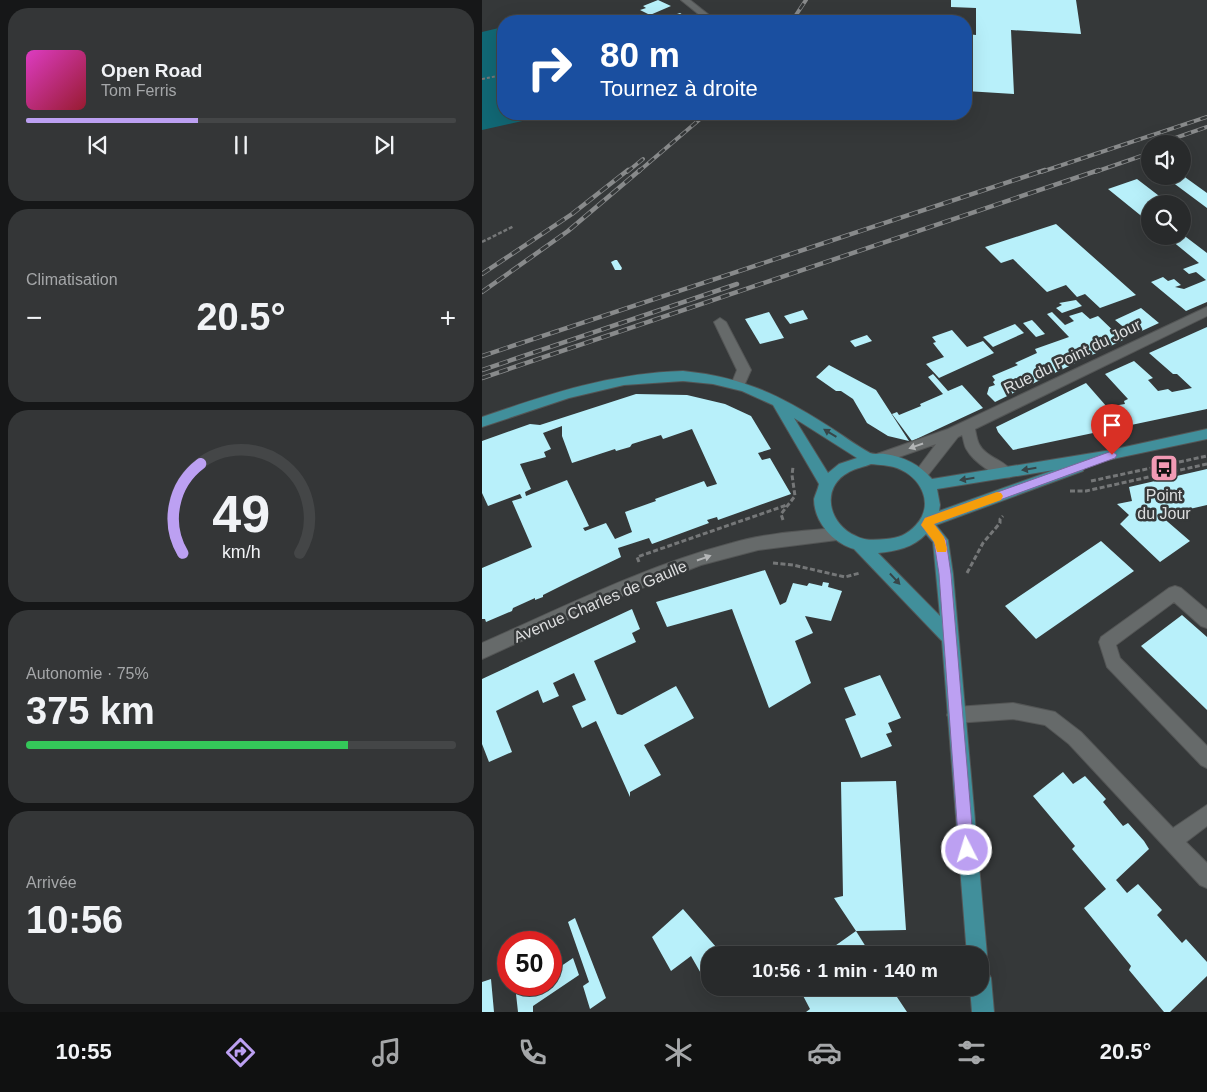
<!DOCTYPE html>
<html lang="fr">
<meta charset="utf-8">
<style>
:root{--surface:#282a2b;--page:#343637;--text:#f1f3f6;--muted:#a5a7a9;--line:#444647;--accent:#bca0f2}
body{margin:0;font-family:Helvetica,sans-serif;background:var(--page);color:var(--text);height:100vh;display:flex;flex-direction:column;font-size:19px;white-space:nowrap}
*{box-sizing:border-box;margin:0}
p{font-size:16px;color:var(--muted)}
.icon{flex:none;width:28px;height:28px;fill:none;stroke:currentColor;stroke-width:2;stroke-linecap:round;stroke-linejoin:round}
.map{position:relative;flex:1;overflow:hidden}
.sheet{display:flex;flex-direction:column;gap:8px;padding:8px;background:#161718;width:482px}
.sheet>*{flex:none}
.top-card{position:absolute;left:15px;top:15px;width:475px;height:105px;border-radius:20px;box-shadow:0 5px 20px #0002,0 0 0 1px var(--line);background:#1a4fa0;color:#fff;overflow:hidden}
.tools{position:absolute;left:659px;top:135px;display:grid;gap:10px}
.tools a{display:grid;place-items:center;width:50px;height:50px;border-radius:50%;background:var(--surface);box-shadow:0 5px 20px #0002,0 0 0 1px var(--line);font-size:25px}
.speed{position:absolute;left:15px;top:931px;display:flex;gap:10px;font-size:25px;font-weight:700;text-align:center}
.speed>*{display:grid;place-content:center;width:65px;height:65px;border-radius:50%;background:var(--surface);box-shadow:0 5px 20px #0002,0 0 0 1px var(--line);line-height:1}
.speed .limit{border:8px solid #d22;background:#fff;color:#111}
.pin{position:absolute;display:grid;place-items:center;width:42px;height:42px;color:#fff;margin:-51px -21px;border-radius:50% 50% 50% 0;rotate:-45deg;box-shadow:0 0 5px #0007}
.pin .icon{rotate:45deg}
.me{position:absolute;width:55px;margin:-28px;rotate:355deg;stroke-linejoin:round;filter:drop-shadow(0 0 4px #0008)}
.turn{display:flex;align-items:center;gap:18px;height:105px;padding:0 20px;font-size:22px}
.turn .icon{width:65px;height:65px;stroke-width:2.5}
.turn b{display:block;font-size:35px;line-height:42px}
.big{font-size:38px;font-weight:700;line-height:1.1}
.sheet .card{flex:1;display:flex;flex-direction:column;justify-content:center;gap:8px;min-width:0;padding:0 18px;border-radius:20px;background:var(--page)}
.sheet .dial{align-items:center;gap:0}
.dial svg{height:130px;overflow:visible;fill:none;stroke:var(--line);stroke-width:7;stroke-linecap:round;text-anchor:middle}
.dial text{fill:var(--text);stroke:none}
.song{display:flex;align-items:center;gap:15px}
.cover{width:60px;height:60px;border-radius:8px;background:linear-gradient(135deg,hsl(310 70% 55%),hsl(350 70% 35%))}
.played{height:5px;border-radius:2px;background:linear-gradient(90deg,var(--accent) 40%,var(--line) 40%)}
.keys{display:flex;justify-content:space-around;direction:ltr}
.heat{display:flex;justify-content:space-between;align-items:center;font-size:28px;direction:ltr}
.charge{height:8px;border-radius:4px;background:linear-gradient(90deg,#34c759 75%,var(--line) 0)}
.trip{position:absolute;left:219px;top:946px;width:288px;height:50px;border-radius:20px;background:var(--surface);box-shadow:0 5px 20px #0002,0 0 0 1px var(--line);font-weight:700;line-height:50px;text-align:center}
.tabs{display:flex;height:80px;justify-content:space-around;align-items:center;background:#101111;color:var(--muted)}
.tabs .icon{width:35px;height:35px}
.tabs .active{color:var(--accent)}
.tabs b{font-size:22px;color:var(--text)}
main{display:flex;flex:1;min-height:0}
.map>svg:first-child{display:block}
.green{fill:#116875}
.building{fill:#b8f0fa;fill-rule:evenodd}
.lines{fill:none;stroke-linecap:round;stroke-linejoin:round}
.minor-casing{stroke:#535555;stroke-width:2}
.major-casing{stroke:#535555;stroke-width:2}
.path-far2{stroke:#757778;stroke-width:2;stroke-dasharray:3 2;stroke-linecap:butt}
.path-far1{stroke:#757778;stroke-width:2.5;stroke-dasharray:4 2;stroke-linecap:butt}
.path{stroke:#757778;stroke-width:3;stroke-dasharray:5 2.5;stroke-linecap:butt}
.minor{fill:#666a6a;fill-rule:evenodd}
.major{fill:#418f9b;fill-rule:evenodd}
.rail-far1-casing{stroke:#888a8b;stroke-width:4}
.rail-casing{stroke:#888a8b;stroke-width:4.5}
.rail-far1{stroke:#353839;stroke-width:2.5;stroke-dasharray:7;stroke-linecap:butt}
.rail{stroke:#353839;stroke-width:3;stroke-dasharray:9;stroke-linecap:butt}
.oneway{fill:#374548}
.oneway2{fill:#b3b5b6}
.route{fill:#bca0f2;stroke:#7a689d}
.slow{fill:#f59e0b}
.labels{text-anchor:middle;stroke-width:5;stroke-linejoin:round;paint-order:stroke}
.street-label{font-size:16px;fill:#dddedf;stroke:#353839}
.poi-label{font-size:16px;fill:#dddedf;stroke:#353839}
</style>
<main>
<section class="sheet">
<div class="card">
<div class="song"><i class="cover"></i><div><b>Open Road</b><p>Tom Ferris</p></div></div>
<div class="played"></div>
<div class="keys"><svg class="icon" aria-label="previous" viewBox="0 0 24 24"><path d="M18 5L8 12l10 7zM5 5v14"/></svg><svg class="icon" aria-label="pause" viewBox="0 0 24 24"><path d="M8 5v14M16 5v14"/></svg><svg class="icon" aria-label="next" viewBox="0 0 24 24"><path d="M6 5l10 7-10 7zM19 5v14"/></svg></div>
</div>
<div class="card"><p>Climatisation</p>
<div class="heat"><a>−</a><b class="big">20.5°</b><a>+</a></div>
</div>
<div class="card dial"><svg viewBox="0 0 100 80">
<path d="M14 69A42 42 0 1 1 86 69"/>
<path d="M14 69A42 42 0 0 1 25 14" stroke="#bca0f2"/>
<text x="50" y="56" font-size="32" font-weight="700">49</text>
<text x="50" y="72" font-size="11">km/h</text>
</svg></div>
<div class="card"><p>Autonomie · 75%</p><b class="big">375 km</b><div class="charge"></div></div>
<div class="card"><p>Arrivée</p><b class="big">10:56</b></div>
</section>
<div class="map">
<svg width="725" height="1012" viewBox="0 0 725 1012">
<rect width="100%" height="100%" fill="#353839"/>
<path class="green" d="M21,27V114H71L0,130V32Z"/>
<path class="building" d="M176,0L189,6L168,15L158,10L164,8L161,6Z
M469,0H594L599,34L529,30L532,94L484,91V38L485,34L494,35V8L469,7Z
M198,13L209,20L174,21Z
M700,175L725,193V208L682,176H700Z
M655,179L685,202L668,204V223L626,189Z
M574,224L654,295L618,308L603,294L595,297L584,285L565,292L531,259L519,263L503,247Z
M700,234L725,253V302L704,311L669,282L681,277L686,281L692,279L699,285L693,287L702,289L724,280L714,272L707,274L701,269L717,263L684,236H700Z
M133,260H135L140,268L139,270H133L129,262Z
M594,300L600,306L580,313L574,308L580,305L577,303Z
M659,308L677,323L651,335L633,320Z
M321,310L326,319L308,324L302,316Z
M287,312L302,338L278,344L263,319Z
M570,312L583,325L592,321L587,316L600,312L608,319L616,316L641,340L513,402L505,394L507,387L513,385L511,382L513,380L510,376L536,365L533,363L555,353L553,349L587,337L565,314Z
M550,320L553,323L563,334L554,337L541,323Z
M533,324L542,333L511,347L501,337Z
M725,327V409L531,450L516,432L514,427L604,383L625,407L643,404L642,401L646,399L623,374L652,361L671,378L666,380L676,391L686,389L690,392L710,388L695,374H691L667,353Z
M470,330L485,347L501,341L512,353L457,378L444,364L462,357L451,343L454,342L450,337Z
M385,335L390,341L373,347L368,341Z
M347,365L394,390L427,441L406,436L385,423L371,399L359,391H354L334,377Z
M451,374L466,391L480,385L501,408L430,441L410,414L415,412L417,415L439,406L438,404L461,394L446,377Z
M154,394L205,395L243,404L269,416L289,449L276,453L280,460L288,458L309,494L236,520L235,517L225,520L227,523L170,544L167,538L136,548L139,557L91,580L61,595V597L53,600V598L31,608L30,611L4,622L3,619H0V568L50,547L30,501L40,498L38,494L6,506L0,493V441L48,424L58,425ZM80,426V436L90,463L133,449L134,451L148,447L150,444L179,435L181,439L210,429L235,484L225,487L222,481L173,499L174,501L143,512L150,532L133,539L124,523L103,531L101,528L107,526L85,480L44,496L43,492L49,489L38,464L64,457L62,452L69,449L61,433Z
M725,469V505L686,514L681,513L679,516L708,541L678,562L638,524L647,515L635,504L650,501L647,487Z
M619,541L652,571L554,639L523,606Z
M283,570L298,605L304,602L311,583L325,586L327,583L340,586L341,582L347,583L346,587L360,591L349,621L323,616L331,633L313,641L329,683L287,708L250,609L185,627L174,602Z
M150,609L158,629L150,633L154,642L112,661L135,714L140,715L194,686L212,718L162,745L179,775L148,792V797L114,721L100,728L90,706L104,700L92,673L71,683L77,696L61,703L56,690L14,711L30,752L7,762L0,744V679Z
M700,615L725,637V710L659,646Z
M398,675L419,718L406,723L410,732L404,734L410,746L379,758L363,719L374,715L362,688Z
M581,772L591,784L603,776L624,799L621,802L641,826L646,823L662,841L667,849L634,880L645,893L656,884L680,910L675,915L700,943L704,939L725,962V976L688,1012H682L647,970L649,966L602,908L624,889L590,849L593,846L551,796Z
M414,781L424,930L374,931L352,898L361,896L359,782Z
M201,909L241,955H228V982L225,984L209,956L189,971L170,937Z
M93,918L124,998L108,1009L101,986L107,982L86,922Z
M374,931L389,955H340Z
M91,958L97,975L51,1006V1012H36L33,985H69V973Z
M9,979L12,1012H0V982Z
M317,988H409L425,1012H324L328,1009Z"/>
<g class="lines">
<defs>
<path id="minor" d="M199,0H208L232,19L225,21Z
M725,307V316L493,429C494,434 495,440 497,444C504,458 524,460 531,473L529,477C517,481 491,461 485,450C482,446 482,440 480,435L476,437L443,479L438,481L433,479L431,475L454,444L397,464L392,463L390,459L392,455L466,429Z
M238,318L244,322L269,370L261,388H251L249,385L255,370L232,322Z
M355,528L360,530L363,534L360,538L355,540L276,550L219,565L129,600L0,659V643C82,607 163,566 250,543C284,533 320,531 355,528Z
M693,586L699,588L725,610V628L719,626L692,602L634,645L638,658L725,746V768L719,765L625,667L617,642L619,637L687,588Z
M531,703L573,712L599,732L691,828L725,805V826L704,842L725,863V888L718,885L587,744L563,725L531,719L474,723L468,721L465,715L468,709L474,707Z"/>
<path id="major" d="M201,371C259,377 294,393 343,424C358,433 373,445 388,453C393,455 398,453 403,454C422,457 437,464 450,479L629,450L725,429V439L602,465L601,471L454,525L466,540L471,574L505,955L502,962L498,964V955H485L460,641L372,549C351,543 332,522 332,499C333,495 336,489 337,484L291,405L260,391L231,384L201,381L142,385L87,398L0,427V417C67,394 129,373 201,371ZM312,418L375,458L357,464L346,473ZM389,464C398,465 406,465 415,468C439,477 453,504 434,525C425,535 416,538 404,539C394,540 383,541 374,536C346,524 338,487 367,472C374,468 382,467 389,464ZM572,470L457,511L458,505L455,489ZM444,534L451,542L458,616L396,553C414,551 431,548 444,534Z
M498,967L505,971L509,978L512,1012H490L488,988H498Z"/>
</defs>
<use href="#minor" class="minor-casing"/>
<use href="#major" class="major-casing"/>
<path class="path-far2" d="M0,79L21,75"/>
<path class="path-far1" d="M0,242L32,226"/>
<path class="path" d="M609,481L725,456
M588,491H604L725,464
M301,520L299,514L313,496L310,475L311,467
M157,562L155,557L305,505
M291,563L311,565L363,577L378,573
M485,573L501,543L518,523V519L521,516"/>
<use href="#minor" class="minor"/>
<use href="#major" class="major"/>
<defs>
<path id="rail-far1" d="M310,21L324,0
M676,144L725,127
M145,172L161,159
M156,172L224,114
M559,172L725,117
M613,172L668,153"/>
<path id="rail" d="M0,274L90,214L146,170
M0,292L86,231L158,170
M0,356L563,170
M0,370L255,284
M0,378L617,170"/>
</defs>
<use href="#rail-far1" class="rail-far1-casing"/>
<use href="#rail" class="rail-casing"/>
<use href="#rail-far1" class="rail-far1"/>
<use href="#rail" class="rail"/>
</g>
<defs><path id="oneway-solid" d="M-6-.8H1V-3.2L6.5 0L1 3.2V.8H-6Z" transform="scale(1.25)"/></defs>
<g class="oneway">
<use href="#oneway-solid" transform="translate(348 433) rotate(-149)"/>
<use href="#oneway-solid" transform="translate(547 469) rotate(171)"/>
<use href="#oneway-solid" transform="translate(485 479) rotate(171)"/>
<use href="#oneway-solid" transform="translate(413 579) rotate(47)"/>
</g>
<g class="oneway2">
<use href="#oneway-solid" transform="translate(434 446) rotate(161)"/>
<use href="#oneway-solid" transform="translate(222 558) rotate(-19)"/>
</g>
<path class="route" d="M630,451L635,455L633,458L452,524L464,540L469,574L492,850L490,855L485,857L480,855L477,850L457,574L452,542L439,525L443,518Z"/>
<path class="slow" d="M515,492L519,493L521,496L519,500L452,524L462,537L465,549L464,552H455L452,542L439,525L443,518Z"/>
<defs>
<symbol id="bus-square" viewBox="-11 -11 22 22"><rect x="-9" y="-9" width="18" height="18" rx="4" fill="#f19ab4" stroke="#353839"/><path d="M-5-6H5V4H4V6H2V4H-2V6H-4V4H-5ZM-3.5-4V0h7V-4ZM-3.5 1.2v1.5H-2V1.2ZM2 1.2v1.5H3.5V1.2Z" fill="#111"/></symbol>
</defs>
<g fill-rule="evenodd">
<use href="#bus-square" x="666" y="452" width="32" height="32"/>
</g>
<g class="labels">
<g class="street-label">
<text transform="translate(590 356) rotate(-26)" y="6">Rue du Point du Jour</text>
<text transform="translate(118 601) rotate(-23)" y="6">Avenue Charles de Gaulle</text>
</g>
<g class="poi-label">
<text x="682" y="501">Point<tspan x="682" dy="18">du Jour</tspan></text>
</g>
</g>
</svg>
<div class="tools">
<a><svg class="icon" aria-label="sound" viewBox="0 0 24 24"><path d="M4 9h4l5-4v14l-5-4H4zM17 9q2 3 0 6"/></svg></a>
<a><svg class="icon" aria-label="search" viewBox="0 0 24 24"><circle cx="10" cy="10" r="6"/><path d="M15 15l6 6"/></svg></a>
</div>
<div class="speed"><div class="limit">50</div></div>
<div class="pin" style="left:630px;top:455px;background:#d93025"><svg class="icon" aria-label="arrive" viewBox="0 0 24 24"><path d="M6 21V4h12l-3 4 3 4H6"/></svg></div>
<svg class="me" style="left:485px;top:850px" viewBox="-20 -20 40 40"><circle r="17" fill="#bca0f2" stroke="#fff" stroke-width="3"/><path d="M0-11L8 9 0 5-8 9z" fill="#fff"/></svg>
<div class="trip">10:56 · 1 min · 140 m</div>
<div class="top-card">
<div class="turn"><svg class="icon" aria-label="right" viewBox="0 0 24 24"><path d="M7 20v-9h11M14 6l5 5-5 5"/></svg><div><b>80 m</b>Tournez à droite</div></div>
</div>
</div>
</main>
<nav class="tabs">
<b>10:55</b>
<svg class="icon active" aria-label="directions" viewBox="0 0 24 24"><path d="M12 3l9 9-9 9-9-9zM9 14v-3h6M13 9l2 2-2 2"/></svg>
<svg class="icon" aria-label="music" viewBox="0 0 24 24"><path d="M9 18V5l10-2v13"/><circle cx="6" cy="18" r="3"/><circle cx="16" cy="16" r="3"/></svg>
<svg class="icon" aria-label="phone" viewBox="0 0 24 24"><path d="M5 4h4l2 5-3 2q2 4 5 5l2-3 5 2v4C11 20 4 13 5 4z"/></svg>
<svg class="icon" aria-label="climate" viewBox="0 0 24 24"><path d="M12 3v18M4 7l16 10M4 17L20 7"/></svg>
<svg class="icon" aria-label="car" viewBox="0 0 24 24"><path d="M5 17H2v-5l4-1 3-4h7l3 4 3 1v5h-3M9 17h6M6 11h13"/><circle cx="7" cy="17" r="2"/><circle cx="17" cy="17" r="2"/></svg>
<svg class="icon" aria-label="filters" viewBox="0 0 24 24"><path d="M4 7h16M4 17h16"/><circle cx="9" cy="7" r="2"/><circle cx="15" cy="17" r="2"/></svg>
<b>20.5°</b>
</nav>
